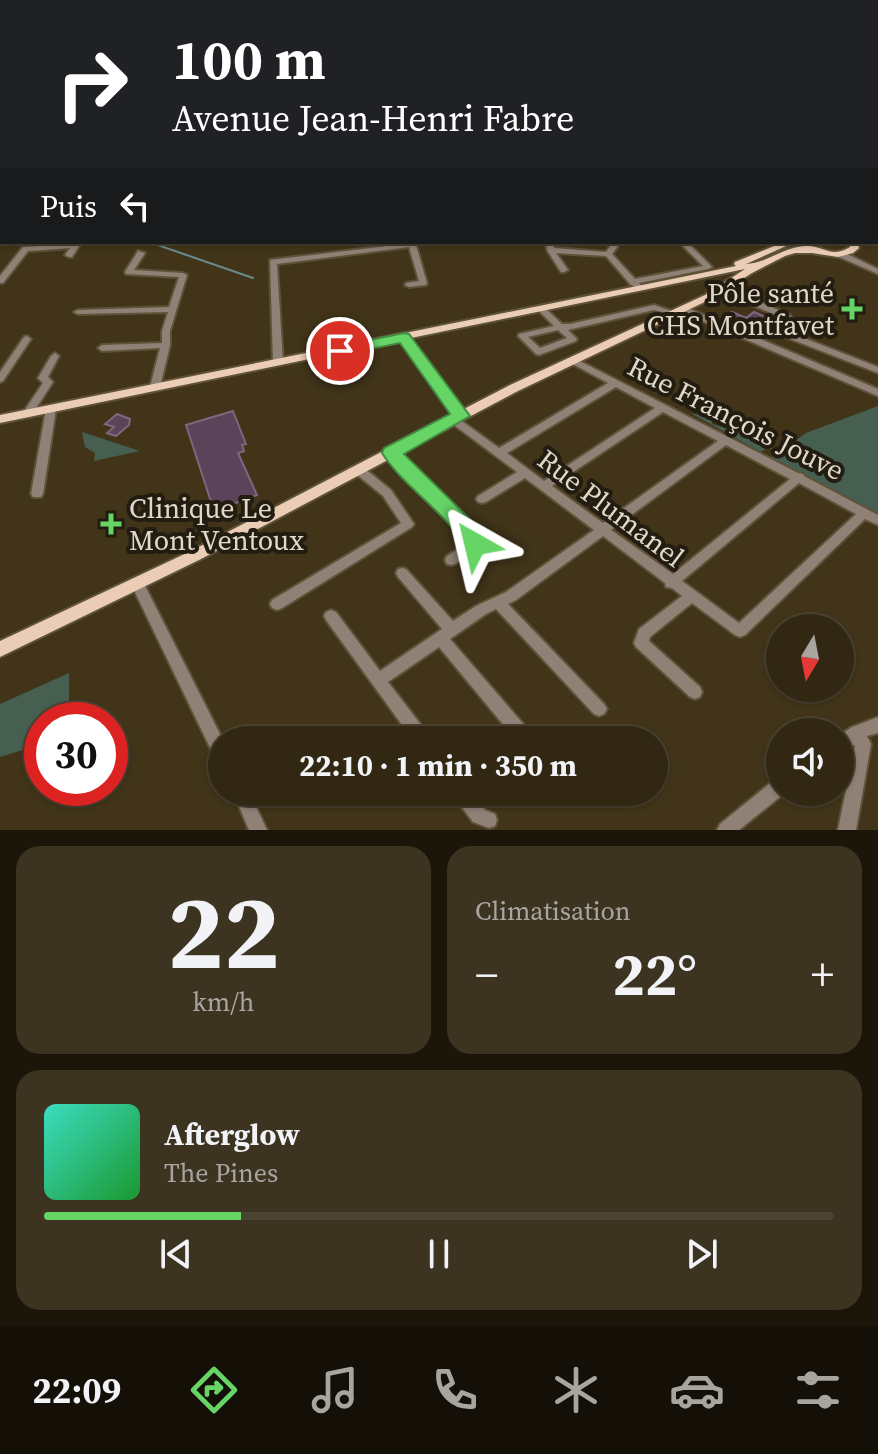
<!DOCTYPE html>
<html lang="fr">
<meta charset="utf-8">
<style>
:root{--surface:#312713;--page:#3d3321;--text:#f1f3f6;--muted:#a8a5a0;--line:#4c4433;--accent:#67d466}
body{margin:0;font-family:"Source Serif 4",serif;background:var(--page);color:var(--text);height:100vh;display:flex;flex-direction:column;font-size:30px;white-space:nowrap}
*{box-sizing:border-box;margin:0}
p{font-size:26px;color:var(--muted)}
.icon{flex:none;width:44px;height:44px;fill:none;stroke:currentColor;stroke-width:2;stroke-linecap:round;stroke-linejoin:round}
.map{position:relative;height:830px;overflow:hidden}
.panel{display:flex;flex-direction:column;gap:16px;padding:16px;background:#1b150a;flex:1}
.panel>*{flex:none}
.hud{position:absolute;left:0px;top:0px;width:878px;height:244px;box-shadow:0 2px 6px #0004,0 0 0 2px var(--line);background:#202124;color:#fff;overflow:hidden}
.needle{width:52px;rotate:190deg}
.buttons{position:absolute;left:766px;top:614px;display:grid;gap:16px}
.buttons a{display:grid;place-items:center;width:88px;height:88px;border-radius:50%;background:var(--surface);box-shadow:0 2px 6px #0004,0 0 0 2px var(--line);font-size:40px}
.speed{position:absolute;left:24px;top:702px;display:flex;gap:16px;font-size:40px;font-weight:700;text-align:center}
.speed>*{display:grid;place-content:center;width:104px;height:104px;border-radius:50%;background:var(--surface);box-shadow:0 2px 6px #0004,0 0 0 2px var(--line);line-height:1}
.speed .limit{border:12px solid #d22;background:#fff;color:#111}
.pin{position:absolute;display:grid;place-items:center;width:68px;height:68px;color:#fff;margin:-34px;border:4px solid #fff;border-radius:50%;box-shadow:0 2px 8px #0007}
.me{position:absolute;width:88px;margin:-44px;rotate:323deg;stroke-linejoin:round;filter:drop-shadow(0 0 6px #0008)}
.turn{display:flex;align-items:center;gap:28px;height:168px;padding:0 40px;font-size:36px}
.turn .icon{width:104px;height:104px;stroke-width:2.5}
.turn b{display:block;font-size:56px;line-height:68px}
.then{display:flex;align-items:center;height:76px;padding:0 40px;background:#0003;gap:16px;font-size:30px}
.big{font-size:60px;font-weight:700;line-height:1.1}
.panel .card{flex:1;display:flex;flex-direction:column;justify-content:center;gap:12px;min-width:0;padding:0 28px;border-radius:24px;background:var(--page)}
.panel .dial{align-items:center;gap:0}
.dial b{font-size:104px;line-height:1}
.song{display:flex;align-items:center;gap:24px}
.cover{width:96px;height:96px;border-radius:12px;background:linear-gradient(135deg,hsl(170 70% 55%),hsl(130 70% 35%))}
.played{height:8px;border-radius:4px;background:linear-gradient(90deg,var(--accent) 25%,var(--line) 25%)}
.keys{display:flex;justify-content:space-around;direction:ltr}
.heat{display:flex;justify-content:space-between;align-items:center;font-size:44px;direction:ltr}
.panel .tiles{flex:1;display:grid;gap:16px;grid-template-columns:1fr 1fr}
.card:last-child{grid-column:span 2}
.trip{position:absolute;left:208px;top:726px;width:460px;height:80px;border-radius:40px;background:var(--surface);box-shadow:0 2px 6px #0004,0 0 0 2px var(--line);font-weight:700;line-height:80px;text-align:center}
.tab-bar{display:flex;height:128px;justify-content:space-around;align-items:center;background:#141008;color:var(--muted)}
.tab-bar .icon{width:56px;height:56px}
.tab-bar .current{color:var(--accent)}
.tab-bar b{font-size:36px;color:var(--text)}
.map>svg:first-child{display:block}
.green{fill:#475f51}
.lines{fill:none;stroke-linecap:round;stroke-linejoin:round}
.stream{stroke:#6a8a8e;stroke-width:2}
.building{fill:#5b4459;stroke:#7f667d;stroke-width:2}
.minor-casing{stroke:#5e5239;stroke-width:4}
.major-casing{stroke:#5e5239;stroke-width:4}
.minor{fill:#908176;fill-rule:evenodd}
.major{fill:#ebccb4;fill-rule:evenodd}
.route{fill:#67d466;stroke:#438a42;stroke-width:2}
.poi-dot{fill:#67d466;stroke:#221c11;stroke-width:3}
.labels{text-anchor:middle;stroke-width:8;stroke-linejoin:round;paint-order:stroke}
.poi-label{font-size:28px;fill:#e0d8c9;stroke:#221c11;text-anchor:end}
.street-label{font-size:28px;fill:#e0d8c9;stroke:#221c11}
</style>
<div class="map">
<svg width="878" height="830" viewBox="0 0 878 830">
<rect width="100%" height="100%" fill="#413419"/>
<path class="green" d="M878,406V515L771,458L806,433Z
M690,413L712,418V424L770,441L773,450L767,448L761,452Z
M82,432L140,451L94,461L95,453L85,447Z
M69,673V720H42V744L0,757V704Z"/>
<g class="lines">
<path class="stream" d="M149,242L253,278"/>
</g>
<path class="building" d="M732,312L746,318L754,312L768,318L756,329L726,317Z
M233,411L246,444L242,445L244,451L238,453L257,495L214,511L186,425Z
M117,414L130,419L129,425L116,436L107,433L114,427L105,424Z"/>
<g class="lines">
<defs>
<path id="minor" d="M0,108H2V110H0Z
M0,134H2V138H0Z
M0,163H2V167H0Z
M2,171V175L0,176V172Z
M2,185V189L0,190V186Z
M876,197L878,198V202L876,201Z
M2,203V207L0,208V204Z
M876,218H878V225H876Z
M546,242H554V248L606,252L613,242H621L612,254L635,279L703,266L679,242H687L712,267L708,269L639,283L643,288L639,290L630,284L606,256L556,253L568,270L564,272H561L547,250Z
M412,243L416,245L427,283L426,285L409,287L405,285L406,283L419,281L409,247L277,264L283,363L281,365H275L273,363L270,260Z
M75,244L79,246L72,257H69L65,255L70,248L28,251L3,283H0V276L23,247Z
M138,251L145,253L134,270L183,273L187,275L170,331V345L160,387L155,390L150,387L160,348L102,351L98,348L102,345L162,343V331L168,312L78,314L74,312L78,310L169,307L179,277L126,274L125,272Z
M837,252H843L878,269V274L837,256Z
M719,287H725L790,315L792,320L784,329L786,331L878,367V373L780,335L775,329L783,318L719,291Z
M654,305L677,313L673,315L654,310L568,330L577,339L576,341L539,355L536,354L518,336L519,334L554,326L537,309L541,307H544L562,324H570ZM558,330L567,338L540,348L528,337Z
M679,307H685L878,389V396L679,311Z
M404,335L407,336L466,416L465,418L459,419L499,448L608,383L569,362L567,360L572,357L798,473L803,474L804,476L878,515V525L865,519L745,635L740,637L735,635L692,603L650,637L649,641L700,687L702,692L700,697L695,699L690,697L636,647L634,643L639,629L682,596L672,588L666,587L665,583L603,536L516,600L508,604L604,704L607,709L604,714L599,716L594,714L496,609L486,614L450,639L532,734L534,740H516L439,647L388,682L428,734L430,740H413L326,620L324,616L326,612L331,610L336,612L380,671L442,629L398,577L396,573L398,569L402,568L406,569L453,621L476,606L506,592L594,530L525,478L486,502L482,503L478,502L476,499L478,496L517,472L450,422L449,420L450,418L457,417L400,338ZM616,387L655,408L544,481L507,453ZM663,412L718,441L603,523L552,486ZM726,445L790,479L673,574L611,530ZM799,483L856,514L739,623L682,581Z
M27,336L31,339L3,381L0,382V372L24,337Z
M55,353L59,356L48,377L53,382L31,416H23L22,414L43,383L38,378L51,356Z
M51,406L56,409L43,494L41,497H33L31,494L46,409Z
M391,449L395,450L479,535L481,544L479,547L455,564L451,565L447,564L445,560L447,556L469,542V540L387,456L386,453L387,450Z
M359,466L363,467L391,490L412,521L414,524L412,527L282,608L277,610L272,608L270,604L272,600L401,523L383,496L355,473L354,470L355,467Z
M137,579L142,580L223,740H222V762L216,760L131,584L132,580Z
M878,717V733L867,736L871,744L856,830H838L855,745L840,753V735L852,727Z
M780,778V792H786L739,830H717L720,824L774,780Z
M233,792H249L267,830H249Z
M453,792H471L485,810L495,814L497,820L495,826L489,828L473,822L455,798Z"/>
<path id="major" d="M876,201H878V206H876Z
M876,227H878V232H876Z
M876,238H878V244L872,242H876Z
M784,242H795L746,264C765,264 785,246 806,246C824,245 830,259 850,247L849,242H857L859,248L853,253L838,257L812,253H795L785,256L752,273L711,299L518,391L201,559L0,657V641L191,551L510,385L705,295L745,269L0,423V415L736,266L734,264L735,262Z"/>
</defs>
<use href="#minor" class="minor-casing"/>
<use href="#major" class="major-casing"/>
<use href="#minor" class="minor"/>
<use href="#major" class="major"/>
</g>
<linearGradient id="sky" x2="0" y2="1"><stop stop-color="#241d0e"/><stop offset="0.42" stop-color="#545049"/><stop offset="1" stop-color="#545049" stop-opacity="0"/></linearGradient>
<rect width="878" height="203" fill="url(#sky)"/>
<path class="route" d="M404,333L409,334L470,416L404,454L483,532L486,538L482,550L475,552L467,550C447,512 405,489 382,453L384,448L450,414L400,343L340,355L332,351L340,346Z"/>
<g class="poi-dot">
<path d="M848 297h8v8h8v8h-8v8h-8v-8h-8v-8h8z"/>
<path d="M107 512h8v8h8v8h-8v8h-8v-8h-8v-8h8z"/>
</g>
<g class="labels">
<g class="poi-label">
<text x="834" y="303">Pôle santé<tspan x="834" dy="32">CHS Montfavet</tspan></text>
<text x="129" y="518" text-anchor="start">Clinique Le<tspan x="129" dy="32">Mont Ventoux</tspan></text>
</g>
<g class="street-label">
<text transform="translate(736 418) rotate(27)" y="10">Rue François Jouve</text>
<text transform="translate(611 508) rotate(37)" y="10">Rue Plumanel</text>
</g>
</g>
</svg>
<div class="buttons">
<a><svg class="needle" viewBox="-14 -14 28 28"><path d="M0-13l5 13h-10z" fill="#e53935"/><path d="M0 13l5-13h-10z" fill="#a8a5a0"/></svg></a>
<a><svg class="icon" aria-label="sound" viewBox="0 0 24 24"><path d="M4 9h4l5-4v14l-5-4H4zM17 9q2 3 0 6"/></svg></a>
</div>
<div class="speed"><div class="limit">30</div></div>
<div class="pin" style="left:340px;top:351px;background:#d93025"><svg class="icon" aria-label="arrive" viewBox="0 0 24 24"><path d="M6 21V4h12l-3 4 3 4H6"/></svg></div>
<svg class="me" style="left:475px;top:544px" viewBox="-20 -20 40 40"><path d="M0-17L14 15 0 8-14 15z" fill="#67d466" stroke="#fff" stroke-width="4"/></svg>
<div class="trip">22:10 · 1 min · 350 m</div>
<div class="hud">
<div class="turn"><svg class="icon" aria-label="right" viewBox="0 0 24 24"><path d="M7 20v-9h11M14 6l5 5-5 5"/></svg><div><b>100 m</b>Avenue Jean-Henri Fabre</div></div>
<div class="then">Puis<svg class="icon" aria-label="left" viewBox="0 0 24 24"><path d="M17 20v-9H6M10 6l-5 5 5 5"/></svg></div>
</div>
</div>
<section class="panel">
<div class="tiles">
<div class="card dial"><b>22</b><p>km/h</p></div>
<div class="card"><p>Climatisation</p>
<div class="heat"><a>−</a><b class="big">22°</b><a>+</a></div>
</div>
<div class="card">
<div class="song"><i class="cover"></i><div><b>Afterglow</b><p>The Pines</p></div></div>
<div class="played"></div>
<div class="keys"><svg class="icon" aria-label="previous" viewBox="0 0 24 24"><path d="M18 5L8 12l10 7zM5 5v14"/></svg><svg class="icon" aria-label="pause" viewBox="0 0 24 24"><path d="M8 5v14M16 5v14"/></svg><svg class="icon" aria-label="next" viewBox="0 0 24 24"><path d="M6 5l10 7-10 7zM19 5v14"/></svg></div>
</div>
</div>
</section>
<nav class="tab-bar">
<b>22:09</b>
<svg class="icon current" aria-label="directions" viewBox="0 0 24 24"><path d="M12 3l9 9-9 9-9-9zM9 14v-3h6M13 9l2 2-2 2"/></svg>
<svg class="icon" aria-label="music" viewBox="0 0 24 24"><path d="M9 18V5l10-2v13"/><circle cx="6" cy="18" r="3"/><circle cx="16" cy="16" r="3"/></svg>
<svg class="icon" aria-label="phone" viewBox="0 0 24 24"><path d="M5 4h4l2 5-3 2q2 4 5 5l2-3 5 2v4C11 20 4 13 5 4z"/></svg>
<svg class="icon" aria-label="climate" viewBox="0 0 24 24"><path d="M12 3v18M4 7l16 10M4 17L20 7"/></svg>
<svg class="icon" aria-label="car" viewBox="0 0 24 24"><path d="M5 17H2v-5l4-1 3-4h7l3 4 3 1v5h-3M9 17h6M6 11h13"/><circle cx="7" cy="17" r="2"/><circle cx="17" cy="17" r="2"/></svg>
<svg class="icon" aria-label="filters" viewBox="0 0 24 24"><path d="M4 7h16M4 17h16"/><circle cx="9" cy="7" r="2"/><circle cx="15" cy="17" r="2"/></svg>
</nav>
